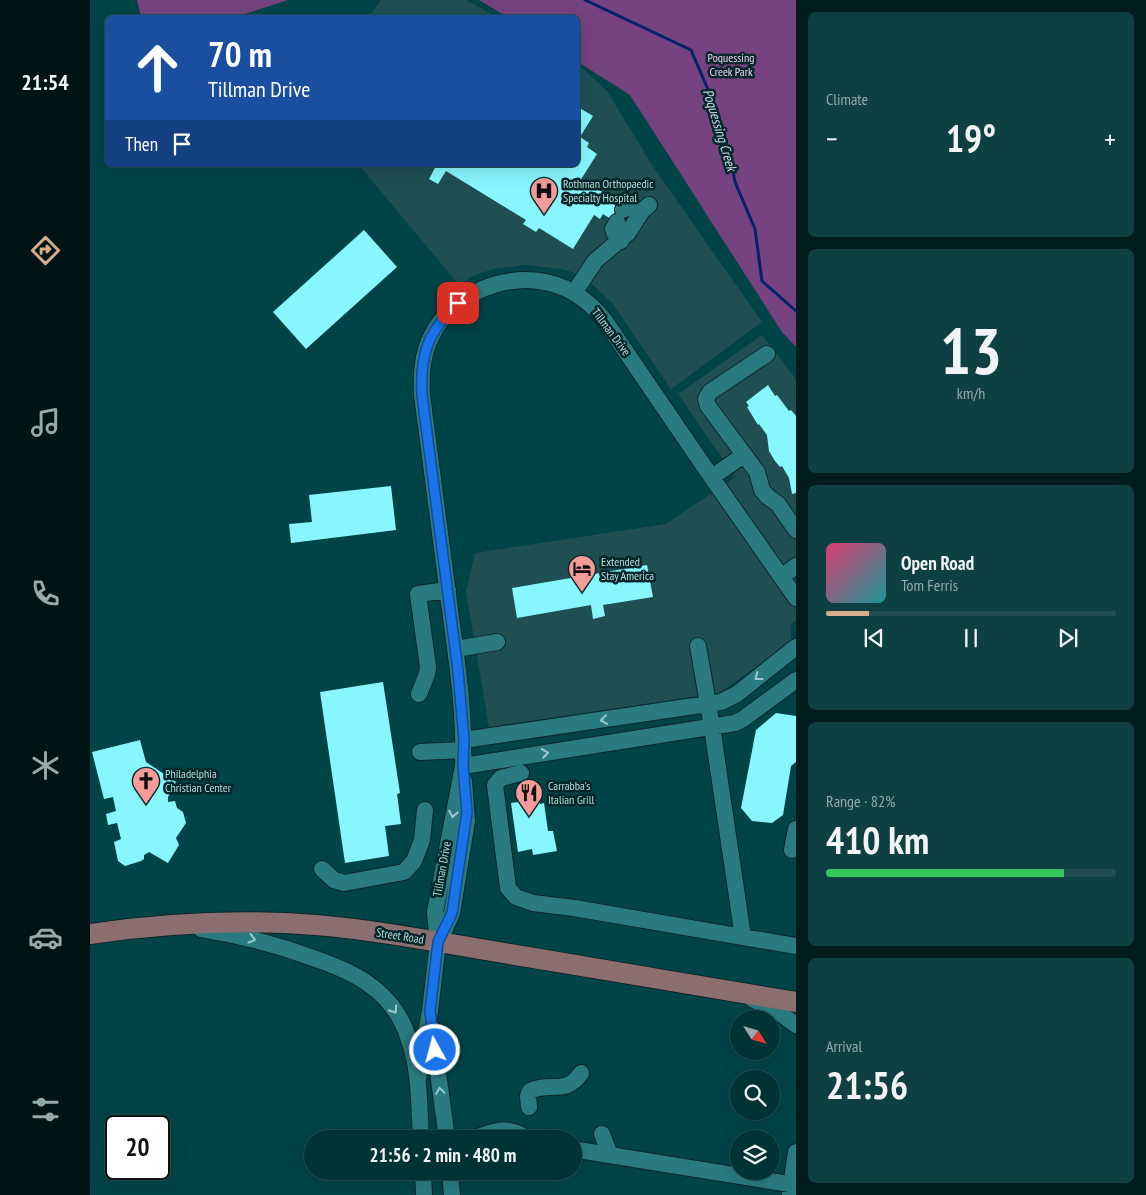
<!DOCTYPE html>
<meta charset="utf-8">
<style>
:root{--surface:#003336;--page:#0e3f42;--text:#f1f3f6;--muted:#95aaad;--line:#224e51;--accent:#d6ab8b}
body{margin:0;font-family:"PT Sans Narrow",sans-serif;background:var(--page);color:var(--text);height:100vh;display:flex;flex-direction:column;font-size:19px;white-space:nowrap}
*{box-sizing:border-box;margin:0}
p{font-size:16px;color:var(--muted)}
.icon{flex:none;width:28px;height:28px;fill:none;stroke:currentColor;stroke-width:2;stroke-linecap:round;stroke-linejoin:round}
.map{position:relative;flex:1;overflow:hidden}
.details{display:flex;flex-direction:column;gap:12px;padding:12px;background:#001c1e;width:350px}
.details>*{flex:none}
.hud{position:absolute;left:15px;top:15px;width:475px;height:152px;border-radius:8px;box-shadow:0 5px 20px #0002,0 0 0 1px var(--line);background:#1a4fa0;color:#fff;overflow:hidden}
.needle{width:32px;rotate:127deg}
.controls{position:absolute;left:640px;top:1010px;display:grid;gap:10px}
.controls a{display:grid;place-items:center;width:50px;height:50px;border-radius:50%;background:var(--surface);box-shadow:0 5px 20px #0002,0 0 0 1px var(--line);font-size:25px}
.speed{position:absolute;left:15px;top:1115px;display:flex;gap:10px;font-size:25px;font-weight:700;text-align:center}
.speed>*{display:grid;place-content:center;width:65px;height:65px;border-radius:50%;background:var(--surface);box-shadow:0 5px 20px #0002,0 0 0 1px var(--line);line-height:1}
.speed .limit{border:2px solid #111;border-radius:8px;background:#fff;color:#111}
.pin{position:absolute;display:grid;place-items:center;width:42px;height:42px;color:#fff;margin:-21px;border-radius:10px;box-shadow:0 2px 8px #0006}
.me{position:absolute;width:55px;margin:-28px;rotate:353deg;stroke-linejoin:round;filter:drop-shadow(0 0 4px #0008)}
.turn{display:flex;align-items:center;gap:18px;height:105px;padding:0 20px;font-size:22px}
.turn .icon{width:65px;height:65px;stroke-width:2.5}
.turn b{display:block;font-size:35px;line-height:42px}
.then{display:flex;align-items:center;height:48px;padding:0 20px;background:#0003;gap:10px;font-size:19px}
.big{font-size:38px;font-weight:700;line-height:1.1}
.details .widget{flex:1;display:flex;flex-direction:column;justify-content:center;gap:8px;min-width:0;padding:0 18px;border-radius:8px;background:var(--page)}
.details .dial{align-items:center;gap:0}
.dial b{font-size:65px;line-height:1}
.song{display:flex;align-items:center;gap:15px}
.cover{width:60px;height:60px;border-radius:8px;background:linear-gradient(135deg,hsl(340 70% 55%),hsl(180 70% 35%))}
.played{height:5px;border-radius:2px;background:linear-gradient(90deg,var(--accent) 15%,var(--line) 15%)}
.keys{display:flex;justify-content:space-around;direction:ltr}
.heat{display:flex;justify-content:space-between;align-items:center;font-size:28px;direction:ltr}
.charge{height:8px;border-radius:4px;background:linear-gradient(90deg,#34c759 82%,var(--line) 0)}
.trip{position:absolute;left:214px;top:1130px;width:278px;height:50px;border-radius:25px;background:var(--surface);box-shadow:0 5px 20px #0002,0 0 0 1px var(--line);font-weight:700;line-height:50px;text-align:center}
main{display:flex;flex:1;min-height:0}
.menu{display:flex;flex-direction:column;width:90px;justify-content:space-around;align-items:center;background:#001416;color:var(--muted)}
.menu .icon{width:35px;height:35px}
.menu .active{color:var(--accent)}
.menu b{font-size:22px;color:var(--text)}
.map>svg:first-child{display:block}
.built{fill:#1f4f53}
.green{fill:#76427f}
.lines{fill:none;stroke-linecap:round;stroke-linejoin:round}
.stream{stroke:#012369;stroke-width:3}
.building{fill:#87f6fe}
.minor-casing{stroke:#0e2628;stroke-width:18}
.major-casing{stroke:#0e2628;stroke-width:22}
.minor{stroke:#2a7b80;stroke-width:16}
.major{stroke:#8b6f70;stroke-width:20}
.oneway{stroke:#9cc9cc}
.route-casing{stroke:#114b97;stroke-width:12}
.route{stroke:#1a73e8;stroke-width:9}
.labels{text-anchor:middle;stroke-width:5;stroke-linejoin:round;paint-order:stroke}
.park-label{font-size:12px;fill:#f1d0f7;stroke:#05272a}
.poi-label{font-size:12px;fill:#b8dcdf;stroke:#05272a;text-anchor:start}
.street-label{font-size:12px;fill:#b8dcdf;stroke:#05272a}
.water-label{font-size:14px;font-style:italic;fill:#cdd9ee;stroke:#05272a}
</style>
<main>
<nav class="menu">
<b>21:54</b>
<svg class="icon active" aria-label="directions" viewBox="0 0 24 24"><path d="M12 3l9 9-9 9-9-9zM9 14v-3h6M13 9l2 2-2 2"/></svg>
<svg class="icon" aria-label="music" viewBox="0 0 24 24"><path d="M9 18V5l10-2v13"/><circle cx="6" cy="18" r="3"/><circle cx="16" cy="16" r="3"/></svg>
<svg class="icon" aria-label="phone" viewBox="0 0 24 24"><path d="M5 4h4l2 5-3 2q2 4 5 5l2-3 5 2v4C11 20 4 13 5 4z"/></svg>
<svg class="icon" aria-label="climate" viewBox="0 0 24 24"><path d="M12 3v18M4 7l16 10M4 17L20 7"/></svg>
<svg class="icon" aria-label="car" viewBox="0 0 24 24"><path d="M5 17H2v-5l4-1 3-4h7l3 4 3 1v5h-3M9 17h6M6 11h13"/><circle cx="7" cy="17" r="2"/><circle cx="17" cy="17" r="2"/></svg>
<svg class="icon" aria-label="filters" viewBox="0 0 24 24"><path d="M4 7h16M4 17h16"/><circle cx="9" cy="7" r="2"/><circle cx="15" cy="17" r="2"/></svg>
</nav>
<div class="map">
<svg width="706" height="1195" viewBox="0 0 706 1195">
<rect width="100%" height="100%" fill="#004448"/>
<path class="built" d="M291,0H376L407,17H279Z
M488,65L499,74L517,91L562,165L672,322L581,389L522,303L503,285L482,272L471,269L437,265L407,268L385,275L369,285L269,165H488Z
M672,335L706,379V621L700,625L702,641L629,693L399,727L376,592L385,553L576,524L645,477L588,394Z"/>
<path class="green" d="M47,0H198L146,17H51Z
M389,0H706V347L692,332L540,95L488,62V18L417,17Z"/>
<g class="lines">
<path class="stream" d="M495,0L601,50L626,108L639,151L645,182L665,229L672,281L706,311"/>
</g>
<path class="building" d="M488,107L503,116L490,137L499,143L497,147L507,154L490,181L496,185L499,180L510,187L509,190L522,198L520,202L536,212L529,224L513,214L510,219L504,215L483,249L449,228L446,232L433,224L436,220L356,171L348,184L339,179L346,166L344,165H488Z
M274,230L307,267L216,349L183,312Z
M678,385L685,396L687,395L699,411L701,410L706,416V493L702,494L699,478L692,466L690,467L685,461L679,451L677,435L669,424L668,425L657,407L659,406L656,402Z
M301,486L306,530L201,543L199,524L222,522L219,495Z
M557,565L563,597L513,605L515,616L503,619L501,605L427,618L422,588Z
M293,682L310,793L307,794L311,824L295,826L299,856L255,863L230,692Z
M686,713L706,716V762L701,766L693,815L682,823L662,821L651,808L666,730Z
M50,740L56,762L86,782L78,797V802L85,801L87,808L93,812L96,823L86,838L89,845L78,863L59,852L54,855V859L51,861L35,866L28,861L24,842L31,839L27,823L18,825L16,814L26,811L23,797L14,799L2,752Z
M450,799V804L454,803L458,831H463L467,851L443,855L442,849L428,852L421,803Z"/>
<g class="lines">
<defs>
<path id="minor" d="M533,210L538,207L552,211
M527,222L523,229L525,234L531,241
M484,293L505,261L538,233L552,211L559,205
M677,354L620,392L616,399L618,406L667,472L672,490L678,497L688,504L706,530
M622,477L654,455
M691,577L706,566
M608,646L622,727L653,937
M366,649L407,642
M329,694L337,674L338,667L328,594L358,590
M374,740L631,702L647,694L706,647
M330,752L373,750
M373,766L645,723L653,719L706,680
M431,773L411,778L405,785L418,888L426,897L443,903L484,908L706,946
M702,850L706,829
M232,869L244,880L254,883L314,872L324,861L332,840L335,810
M111,929C150,935 188,945 226,959C243,965 262,972 277,983C296,996 311,1015 318,1037C330,1069 329,1105 331,1139
M349,942L362,913L377,821L374,781
M662,999L687,1011L706,1025
M342,1028L357,1139
M328,1079L340,1011L348,942L345,912L373,766C374,734 372,703 368,671L332,395C331,374 332,354 342,335C366,286 437,264 484,293C497,301 507,310 515,321L611,462L706,598
M439,1107L438,1096L440,1091C459,1081 476,1096 491,1073
M512,1134L520,1155
M383,1139C408,1130 414,1125 439,1139
M482,1149L706,1185
M333,1171L334,1195
M360,1171L362,1195
M700,1194L706,1152"/>
<path id="major" d="M0,934C75,923 150,919 226,925C297,931 368,946 438,957C527,972 617,987 706,1002"/>
</defs>
<use href="#minor" class="minor-casing"/>
<use href="#major" class="major-casing"/>
<use href="#minor" class="minor"/>
<use href="#major" class="major"/>
</g>
<defs><path id="oneway-chevron" d="M-2-3.5L2.5 0L-2 3.5" fill="none" stroke-width="1.6" stroke-linecap="round" stroke-linejoin="round" transform="scale(1.25)"/></defs>
<g class="oneway">
<use href="#oneway-chevron" transform="translate(668 677) rotate(142)"/>
<use href="#oneway-chevron" transform="translate(514 720) rotate(172)"/>
<use href="#oneway-chevron" transform="translate(455 753) rotate(-9)"/>
<use href="#oneway-chevron" transform="translate(363 814) rotate(101)"/>
<use href="#oneway-chevron" transform="translate(162 939) rotate(15)"/>
<use href="#oneway-chevron" transform="translate(304 1010) rotate(55)"/>
<use href="#oneway-chevron" transform="translate(350 1091) rotate(-98)"/>
</g>
<g class="lines">
<defs>
<path id="route" d="M345,1050L340,1011L348,942L362,913L377,812L373,766L374,740L368,671L332,395C330,352 338,333 368,303"/>
</defs>
<use href="#route" class="route-casing"/>
<use href="#route" class="route"/>
</g>
<defs>
<symbol id="hospital-pin" viewBox="-11 -11 22 30"><path d="M0 17L-7.5 6A9.5 9.5 0 1 1 7.5 6Z" fill="#f59b99" stroke="#05272a"/><path d="M-5-5h3v3.5h4V-5h3V5h-3V1.5h-4V5h-3Z" fill="#111"/></symbol>
<symbol id="hotel-pin" viewBox="-11 -11 22 30"><path d="M0 17L-7.5 6A9.5 9.5 0 1 1 7.5 6Z" fill="#f59b99" stroke="#05272a"/><path d="M-6-4.5h1.5V1H6V5H4.5V3h-9V5H-6ZM-4 0a1.8 1.8 0 1 1 3.6 0ZM.5 0V-2.5h3Q6-2.5 6 0Z" fill="#111"/></symbol>
<symbol id="church-pin" viewBox="-11 -11 22 30"><path d="M0 17L-7.5 6A9.5 9.5 0 1 1 7.5 6Z" fill="#f59b99" stroke="#05272a"/><path d="M-1.2-6h2.4v3.5h3.3v2.4h-3.3V6h-2.4V-.1h-3.3v-2.4h3.3Z" fill="#111"/></symbol>
<symbol id="restaurant-pin" viewBox="-11 -11 22 30"><path d="M0 17L-7.5 6A9.5 9.5 0 1 1 7.5 6Z" fill="#f59b99" stroke="#05272a"/><path d="M-5-6h1v4h1v-4h1v4h1v-4h1v5L-1.5 .5V6h-2V.5L-5-1ZM5-6V6H3V1.5H1.5Q1.5-4 5-6Z" fill="#111"/></symbol>
</defs>
<g fill-rule="evenodd">
<use href="#hospital-pin" x="438" y="175" width="32" height="43"/>
<use href="#hotel-pin" x="476" y="553" width="32" height="43"/>
<use href="#church-pin" x="40" y="765" width="32" height="43"/>
<use href="#restaurant-pin" x="423" y="777" width="32" height="43"/>
</g>
<g class="labels">
<g class="park-label">
<text x="641" y="62">Poquessing<tspan x="641" dy="14">Creek Park</tspan></text>
</g>
<g class="poi-label">
<text x="473" y="188">Rothman Orthopaedic<tspan x="473" dy="14">Specialty Hospital</tspan></text>
<text x="511" y="566">Extended<tspan x="511" dy="14">Stay America</tspan></text>
<text x="75" y="778">Philadelphia<tspan x="75" dy="14">Christian Center</tspan></text>
<text x="458" y="790">Carrabba's<tspan x="458" dy="14">Italian Grill</tspan></text>
</g>
<g class="street-label">
<text transform="translate(521 332) rotate(53)" y="4">Tillman Drive</text>
<text transform="translate(352 869) rotate(-80)" y="4">Tillman Drive</text>
<text transform="translate(310 936) rotate(9)" y="4">Street Road</text>
</g>
<g class="water-label">
<text transform="translate(630 130) rotate(73)" y="5">Poquessing Creek</text>
</g>
</g>
</svg>
<div class="controls">
<a><svg class="needle" viewBox="-14 -14 28 28"><path d="M0-13l5 13h-10z" fill="#e53935"/><path d="M0 13l5-13h-10z" fill="#95aaad"/></svg></a>
<a><svg class="icon" aria-label="search" viewBox="0 0 24 24"><circle cx="10" cy="10" r="6"/><path d="M15 15l6 6"/></svg></a>
<a><svg class="icon" aria-label="layers" viewBox="0 0 24 24"><path d="M12 4l9 5-9 5-9-5zM3 14l9 5 9-5"/></svg></a>
</div>
<div class="speed"><div class="limit">20</div></div>
<div class="pin" style="left:368px;top:303px;background:#d93025"><svg class="icon" aria-label="arrive" viewBox="0 0 24 24"><path d="M6 21V4h12l-3 4 3 4H6"/></svg></div>
<svg class="me" style="left:345px;top:1050px" viewBox="-20 -20 40 40"><circle r="17" fill="#1a73e8" stroke="#fff" stroke-width="3"/><path d="M0-11L8 9 0 5-8 9z" fill="#fff"/></svg>
<div class="trip">21:56 · 2 min · 480 m</div>
<div class="hud">
<div class="turn"><svg class="icon" aria-label="ahead" viewBox="0 0 24 24"><path d="M12 20V5M6 11l6-6 6 6"/></svg><div><b>70 m</b>Tillman Drive</div></div>
<div class="then">Then<svg class="icon" aria-label="arrive" viewBox="0 0 24 24"><path d="M6 21V4h12l-3 4 3 4H6"/></svg></div>
</div>
</div>
<section class="details">
<div class="widget"><p>Climate</p>
<div class="heat"><a>−</a><b class="big">19°</b><a>+</a></div>
</div>
<div class="widget dial"><b>13</b><p>km/h</p></div>
<div class="widget">
<div class="song"><i class="cover"></i><div><b>Open Road</b><p>Tom Ferris</p></div></div>
<div class="played"></div>
<div class="keys"><svg class="icon" aria-label="previous" viewBox="0 0 24 24"><path d="M18 5L8 12l10 7zM5 5v14"/></svg><svg class="icon" aria-label="pause" viewBox="0 0 24 24"><path d="M8 5v14M16 5v14"/></svg><svg class="icon" aria-label="next" viewBox="0 0 24 24"><path d="M6 5l10 7-10 7zM19 5v14"/></svg></div>
</div>
<div class="widget"><p>Range · 82%</p><b class="big">410 km</b><div class="charge"></div></div>
<div class="widget"><p>Arrival</p><b class="big">21:56</b></div>
</section>
</main>
